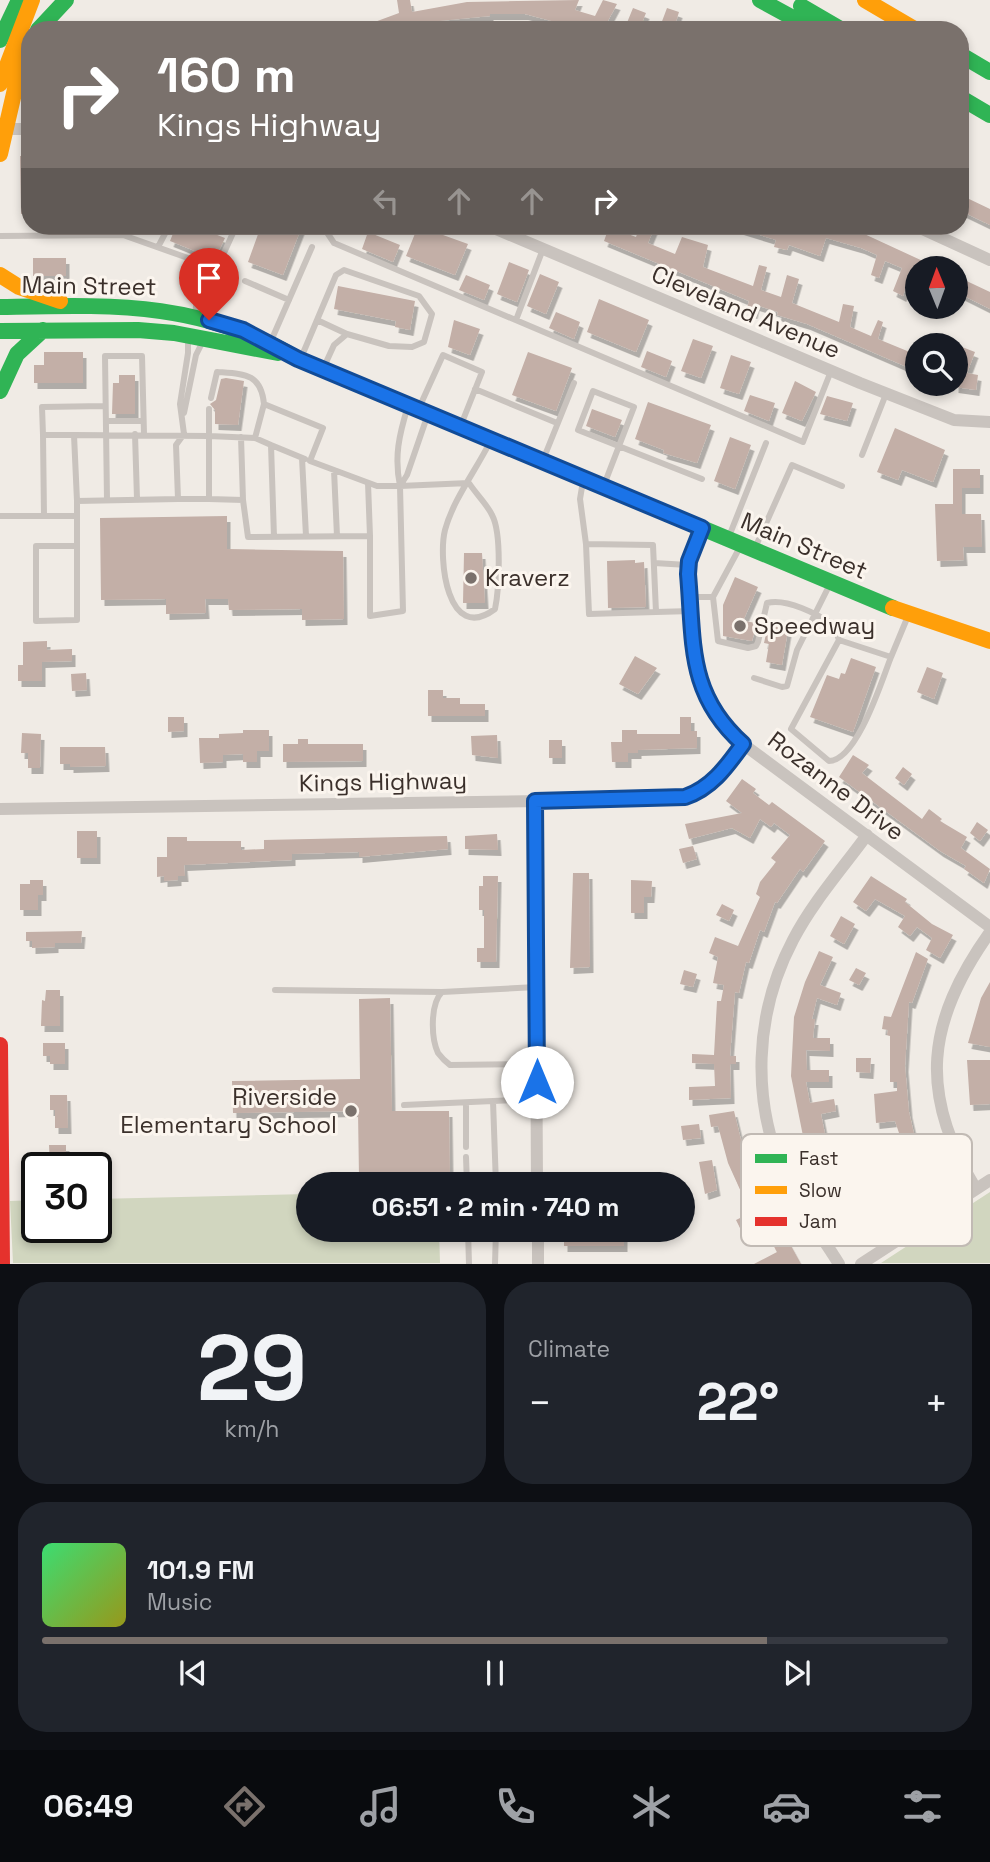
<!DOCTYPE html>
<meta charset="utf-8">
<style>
:root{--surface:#171b24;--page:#20242c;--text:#f1f3f6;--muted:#9ea1a6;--line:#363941;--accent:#7a716c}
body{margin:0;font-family:"Space Grotesk",sans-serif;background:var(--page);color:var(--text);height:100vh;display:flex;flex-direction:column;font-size:26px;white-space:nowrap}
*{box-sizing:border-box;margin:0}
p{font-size:23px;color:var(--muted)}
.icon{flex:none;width:38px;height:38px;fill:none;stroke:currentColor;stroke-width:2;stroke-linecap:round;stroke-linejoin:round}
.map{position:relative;height:1264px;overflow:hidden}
.side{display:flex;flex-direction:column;gap:18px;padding:18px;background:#0d0f14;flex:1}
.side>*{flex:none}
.hud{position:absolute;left:21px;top:21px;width:948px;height:214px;border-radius:28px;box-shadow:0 4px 10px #0003;background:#7a716c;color:#fff;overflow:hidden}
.needle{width:46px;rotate:359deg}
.tools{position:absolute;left:905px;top:256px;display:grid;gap:14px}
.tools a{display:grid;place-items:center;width:63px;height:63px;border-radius:50%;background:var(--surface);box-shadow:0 4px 10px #0003;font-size:35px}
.speed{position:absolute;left:21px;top:1152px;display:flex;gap:14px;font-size:35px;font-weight:700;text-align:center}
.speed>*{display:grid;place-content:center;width:91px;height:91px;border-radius:50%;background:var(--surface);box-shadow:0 4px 10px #0003;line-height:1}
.speed .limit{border:4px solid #111;border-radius:10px;background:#fff;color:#111}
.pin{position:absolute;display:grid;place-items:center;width:60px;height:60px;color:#fff;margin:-72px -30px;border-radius:50% 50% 50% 0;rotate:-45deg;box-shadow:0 0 7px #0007}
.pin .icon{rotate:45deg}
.me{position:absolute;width:77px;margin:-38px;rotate:0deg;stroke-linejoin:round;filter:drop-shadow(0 0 5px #0008)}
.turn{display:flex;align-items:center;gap:24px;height:147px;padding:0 21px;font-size:32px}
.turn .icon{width:91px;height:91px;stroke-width:2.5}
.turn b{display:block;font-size:49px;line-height:60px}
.lanes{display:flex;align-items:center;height:66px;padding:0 21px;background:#0003;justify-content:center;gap:35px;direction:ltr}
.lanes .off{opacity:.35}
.big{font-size:52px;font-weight:800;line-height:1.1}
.side .tile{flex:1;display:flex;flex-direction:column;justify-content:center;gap:10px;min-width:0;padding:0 24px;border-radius:28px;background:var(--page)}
.side .dial{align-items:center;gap:0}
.dial b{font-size:91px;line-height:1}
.song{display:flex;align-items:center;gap:21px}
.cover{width:84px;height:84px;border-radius:10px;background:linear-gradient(135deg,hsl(140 70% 55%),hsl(60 70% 35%))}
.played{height:7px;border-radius:4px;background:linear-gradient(90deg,var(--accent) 80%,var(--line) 80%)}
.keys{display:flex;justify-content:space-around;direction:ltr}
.heat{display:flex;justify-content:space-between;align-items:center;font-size:38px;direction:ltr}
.side .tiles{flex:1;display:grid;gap:18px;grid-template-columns:1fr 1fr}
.tile:last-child{grid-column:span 2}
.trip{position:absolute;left:296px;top:1172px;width:399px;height:70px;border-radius:35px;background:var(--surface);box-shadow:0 4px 10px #0003;font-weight:800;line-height:70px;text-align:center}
.tabs{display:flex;height:112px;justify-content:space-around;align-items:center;background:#090b0e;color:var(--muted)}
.tabs .icon{width:49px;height:49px}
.tabs .selected{color:var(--accent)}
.tabs b{font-size:32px;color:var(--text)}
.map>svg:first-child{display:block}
.green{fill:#d1d6bf}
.building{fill:#c3afa7;filter:url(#shadow)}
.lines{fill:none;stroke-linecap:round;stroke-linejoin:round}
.lane{stroke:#c9c3be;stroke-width:6}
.street{stroke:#c9c3be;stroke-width:12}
.fast{stroke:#30b455;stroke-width:16}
.slow{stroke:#ff9f0a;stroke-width:16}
.jam{stroke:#e5322d;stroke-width:16}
.route-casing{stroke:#114b97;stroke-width:18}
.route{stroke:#1a73e8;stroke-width:12}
.poi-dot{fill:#7a716c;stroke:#fbf5ee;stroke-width:2.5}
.labels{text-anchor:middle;stroke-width:6;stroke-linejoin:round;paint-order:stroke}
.street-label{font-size:24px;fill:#3b302b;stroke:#fbf5ee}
.poi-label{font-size:24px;fill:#3b302b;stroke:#fbf5ee;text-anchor:start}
.key{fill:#fbf5ee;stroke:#c1bab4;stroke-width:2}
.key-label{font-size:19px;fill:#3b302b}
</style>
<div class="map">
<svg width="990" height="1264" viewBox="0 0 990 1264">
<defs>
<filter id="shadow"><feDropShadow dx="3.5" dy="6" stdDeviation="0" flood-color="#0004"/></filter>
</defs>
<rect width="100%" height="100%" fill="#f0ebe5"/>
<path class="green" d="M990,1192V1263H881Z
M308,1194V1230H439L440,1263H13L10,1201L37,1200V1227H96V1199Z"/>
<path class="building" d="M397,0H410L412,12L467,2L579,0L575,10L595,16L603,0L617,4L603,30H561L563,24L525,14H490V16L429,22V25L398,30H353L399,13Z
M633,8L646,13L639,30H624Z
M667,8L679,12L674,28L661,24Z
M20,156H30V214H21Z
M967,198L990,209V225L961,211Z
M176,226H194L225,238L215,259L170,241Z
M261,226H302L283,275L248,262Z
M418,226L468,244L455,275L406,256Z
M640,226H655L648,243L675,254L682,237L708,245L703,267L753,286L759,265L767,267L761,290L781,297L787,275L799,279L792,303L839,322L843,304L854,306L850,327L871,336L878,320L883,322L878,339L917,355L914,370L807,324L777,315L778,312L756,305L754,313L746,311L749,301L604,241L609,227L636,237Z
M737,226H847L938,268H912L903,296L893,291L902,268L885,261L879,278L871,275L877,255L861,248L826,238L820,256L789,245L787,250L774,247L776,240L737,228Z
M368,232L400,245L393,262L362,249Z
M33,258H66V276H33Z
M509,262L529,270L517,302L497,294Z
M540,274L559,282L546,314L527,306Z
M466,275L490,285L484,300L459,290Z
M956,276L990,292V309L956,292Z
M338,286L415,301L410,330L395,327L396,321L334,309Z
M599,299L649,320L636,352L587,332Z
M556,312L580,322L574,339L549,328Z
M454,320L480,329L470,355L448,347Z
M693,339L713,346L701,378L681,371Z
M962,347L975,352L967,373L978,375L976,390L955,387L957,360Z
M647,351L672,361L666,377L641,367Z
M44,352H83V383H34V365H44Z
M528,352L572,368L556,411L512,395Z
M731,355L751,362L739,394L720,388Z
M119,375H135V414H112L113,383H119Z
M226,378L244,381L238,425L215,424V410L210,404L216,400L221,379Z
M795,381L816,392L802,421L782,413Z
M750,395L775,403L769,421L744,411Z
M827,396L853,403L847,421L820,414Z
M648,402L711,425L697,463L663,453L664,450L635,439Z
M592,409L622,420L615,437L586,426Z
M895,428L945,450L933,482L902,470L898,480L877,472Z
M730,437L751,445L735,489L714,481Z
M953,469H980V488H962V514H981L982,547H963L964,560L937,561L935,504H953Z
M227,516V549L343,551L344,619L302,620V609L229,610L228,599H205L206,613L166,614V599L101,600L100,518Z
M464,553H482L485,603H463Z
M635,560V563L644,562L646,607L608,608L607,561Z
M735,577L758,587L743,621L757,623L752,641L723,636V605Z
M773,621L789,624L782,665L766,662L769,644L764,643L768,625L772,626Z
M47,641V650L72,649V661L42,662V681H18V665H23V642Z
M635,656L657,668L638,694L619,684Z
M851,658L876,667L853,732L810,717L827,675L839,679L841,673L845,674Z
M927,667L943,673L934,699L917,692Z
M86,673L87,690L72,691L71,674Z
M428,690H443V698H460V704H485V716H428Z
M168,717H184V731L168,732Z
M680,717H691V731H697V748L638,750V753H628V762H612L611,742H622V730H637V734H680Z
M243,730H269V751H257V762H243V754L223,755V762L200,763L199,738H219V734L243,733Z
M22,733L41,734L40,768H28V753H21Z
M497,735L498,758L472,755L471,736Z
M298,739H308V744H363V761L283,762V744H298Z
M549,740H562V758H549Z
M60,747H105L106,766L70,767V764H60Z
M853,755L869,765L862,773L922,819L929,809L942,819L940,821L967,837L961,848L990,869L984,883L964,869L966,866L940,851L839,777Z
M903,767L912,774L904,785L895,778Z
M742,779L756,789L753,793L769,805L772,802L825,841L803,872L800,869L777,903L775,902L764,932L760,930L749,963L746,962L739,993L735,992L730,1056H736V1064H730L731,1098L689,1100V1087L715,1086L714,1064L692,1063V1054L714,1055L717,1001H721L724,985L713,983L718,957L709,953L715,937L738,946L760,897L756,894L760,882L776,862L771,858L790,835L774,823L771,827L760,819L750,838L732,828L689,839L685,824L742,813L726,801Z
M977,822L988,830L980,841L970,833Z
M77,831H97V858H77Z
M497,834L498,850L465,849V836Z
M447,836L448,849L359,857V852L292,854V860L184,865L185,876H178V880L164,881V876L157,877V857H167V837H187V841H241V850L264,849V840Z
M693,846L697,859L683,863L679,849Z
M573,873H589L590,967L570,968Z
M483,876H498L496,962H477V948H484V910H479V886H483Z
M871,876L907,899L905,902L932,924L953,935L940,958L926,950L932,938L917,927L910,936L898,927L905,916L875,899L866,911L853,902Z
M30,880H43V895H38V910H20V884H30Z
M631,880L652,881L651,897H644V913H631Z
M722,904L734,910L729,921L716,915Z
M841,916L855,924L844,944L830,936Z
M82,931L81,943H55V947L32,948V941H26V932Z
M819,951L833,957L820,985L841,993L837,1005L817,998L812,1019H815L813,1038H830V1051L806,1050L807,1070H829V1082H806L810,1103L834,1099L836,1111L821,1114L825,1134L817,1136L822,1156L830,1152L842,1177L832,1183L844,1205L848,1202L855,1211L876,1198L868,1181L907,1157L895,1121L876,1123L874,1094L897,1091V1082H890V1036L887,1035L888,1030L882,1029L884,1016L891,1017L916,952L928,959L912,1003L909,1002L905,1066L909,1112L915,1138L912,1139L934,1177L905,1191L908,1196L850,1233L825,1196L829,1194L820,1177L824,1175L811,1150L806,1151L791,1076L794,1017L805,982Z
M856,968L866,973L859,985L849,980Z
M684,970L697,974L693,987L680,984Z
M990,982V1047L968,1043L981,998Z
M46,990H60V1026H41L42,1000L45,1001Z
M390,998L392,1111H449L450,1177L359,1178L358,1111L233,1113L232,1081L360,1079L359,999Z
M43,1043H65V1064H50V1056H43Z
M856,1058H871L870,1073L856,1072Z
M967,1060H990V1104L970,1105Z
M50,1095H67L68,1128H55V1110H50Z
M734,1111L746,1161L768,1208L764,1210L769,1220L743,1234L736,1220L748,1214L744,1206L747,1205L728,1163L718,1126L711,1127L709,1115Z
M699,1124L701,1138L683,1140L681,1126Z
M49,1145H66V1167H50Z
M712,1160L717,1190L705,1194L699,1162Z
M564,1230H624V1246H564Z
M785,1235L801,1264H754L777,1252L772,1243Z"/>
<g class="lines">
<path class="lane" d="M328,226L326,231L334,243L803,442L831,371
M0,236L123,235L202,263L195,314
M158,247L169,226
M202,263L218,266L233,233L217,226
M245,281L289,300
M317,320L347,334
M516,320L543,249
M271,341L312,247
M301,358L336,275L344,270L419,296L432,314L424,342L412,347L389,346L347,334L334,345L323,369
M475,389L557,423
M211,398L217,372C244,374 261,373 264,404
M419,408L443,355L482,372L461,425
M184,413L196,355L204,339
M106,421H143
M135,434L137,499
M43,435L42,407L105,406
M74,435L209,436V499L243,500L248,537L370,536V616L403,611L400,486H377L310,461L323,428L264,404L255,438L209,436V409
M241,437L243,500
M255,438L271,445L274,537
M271,445L305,459
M862,455L886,394
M302,458L306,536
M543,460L574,383
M334,470L337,536
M583,481L580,499L586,544L653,545L656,612L692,611
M368,483L370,536
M604,485L634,407L593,391L578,430L702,479
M400,486L469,483C476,494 487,504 492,515C502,533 499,590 495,609C447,645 438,558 445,530C453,500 476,470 490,442
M400,486C394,457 399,435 408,406
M400,486L407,475L428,414
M178,499H209
M107,500L105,356H142L144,434
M0,516H77
M44,516L43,435H74L77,501
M728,539L766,443
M586,544L589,614L656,612
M77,546H36V621L77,620V501L178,499L176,445L184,434L180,404L188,353V336
M755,548L792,465L842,486
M654,563L688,565
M690,597H713L718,641L748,648L756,646L758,642L767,603C787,598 817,614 834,625L839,640L791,729L829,761C857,761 882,680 891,657
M713,597L740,547
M839,640L891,657L908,616
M754,678L782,687L787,686L797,650L830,584
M536,987L442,992C430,1004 431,1038 438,1053C441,1057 446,1062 450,1065L537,1064
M275,990L442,992
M493,1101L537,1099
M404,1105L493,1101L496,1185
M466,1147V1103
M466,1157L467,1185
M468,1230L469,1264
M495,1264L496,1230"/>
<path class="street" d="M5,129H30
M489,226L860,383L954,420L990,422
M916,226L990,260
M702,528L689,561L688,574C694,643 687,694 743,744L990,927
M535,801L537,1185
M0,809L670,799C706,795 722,771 743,744
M976,1189C918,1093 926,1022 990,932
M538,1230V1264
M839,1264C821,1235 799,1207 785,1177C751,1101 754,1014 793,940C812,903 842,869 867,835
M861,1264L990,1180"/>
<path class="fast" d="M760,0L815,30
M801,6L842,30
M38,30L66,0
M0,40L19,0
M961,55L990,72
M961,98L990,115
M0,307C110,305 200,300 298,359L893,608
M0,331L138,330L174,333L278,353
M0,391L17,354L43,330"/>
<path class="slow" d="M865,0L916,30
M0,84L32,0
M0,154L15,89L30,48
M0,275L19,287L60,301
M893,608L990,641"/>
<path class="jam" d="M0,1045L2,1264"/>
</g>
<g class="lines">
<defs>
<path id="route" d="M209,320L243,330L298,359L702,528L689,561L688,574C694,643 687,694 743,744C727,766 712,788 685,797L535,801L537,1082"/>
</defs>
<use href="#route" class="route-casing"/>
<use href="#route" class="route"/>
</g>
<g class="poi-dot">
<circle cx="471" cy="578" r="7"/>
<circle cx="740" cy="626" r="7"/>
<circle cx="351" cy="1111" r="7"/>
</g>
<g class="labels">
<g class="street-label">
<text transform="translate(89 286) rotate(1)" y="8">Main Street</text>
<text transform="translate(746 312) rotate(23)" y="8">Cleveland Avenue</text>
<text transform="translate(804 546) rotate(23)" y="8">Main Street</text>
<text transform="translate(383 782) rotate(-1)" y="8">Kings Highway</text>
<text transform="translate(836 786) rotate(37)" y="8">Rozanne Drive</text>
</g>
<g class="poi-label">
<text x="485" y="586">Kraverz</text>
<text x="754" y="634">Speedway</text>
<text x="337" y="1105" text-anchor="end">Riverside<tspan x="337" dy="28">Elementary School</tspan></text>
</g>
</g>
<rect x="741" y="1134" width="231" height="112" rx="10" class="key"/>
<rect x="755" y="1154" width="32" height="9" fill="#30b455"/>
<rect x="755" y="1186" width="32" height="8" fill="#ff9f0a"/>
<rect x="755" y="1217" width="32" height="9" fill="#e5322d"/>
<g class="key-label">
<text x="799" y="1165">Fast</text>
<text x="799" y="1197">Slow</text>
<text x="799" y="1228">Jam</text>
</g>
</svg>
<div class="tools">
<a><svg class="needle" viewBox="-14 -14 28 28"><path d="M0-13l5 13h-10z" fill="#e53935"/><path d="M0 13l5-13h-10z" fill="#9ea1a6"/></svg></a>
<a><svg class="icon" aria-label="search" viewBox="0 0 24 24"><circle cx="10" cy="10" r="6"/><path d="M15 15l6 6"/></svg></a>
</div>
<div class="speed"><div class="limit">30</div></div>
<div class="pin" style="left:209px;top:320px;background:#d93025"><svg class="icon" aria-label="arrive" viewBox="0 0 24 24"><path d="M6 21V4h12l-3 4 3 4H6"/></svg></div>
<svg class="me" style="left:537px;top:1082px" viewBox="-20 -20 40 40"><circle r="19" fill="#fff"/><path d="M0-13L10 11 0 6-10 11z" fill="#1a73e8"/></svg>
<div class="trip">06:51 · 2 min · 740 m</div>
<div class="hud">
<div class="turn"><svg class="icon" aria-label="right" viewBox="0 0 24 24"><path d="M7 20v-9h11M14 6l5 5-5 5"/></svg><div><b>160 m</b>Kings Highway</div></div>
<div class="lanes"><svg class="icon off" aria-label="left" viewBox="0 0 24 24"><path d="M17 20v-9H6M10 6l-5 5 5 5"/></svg><svg class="icon off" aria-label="ahead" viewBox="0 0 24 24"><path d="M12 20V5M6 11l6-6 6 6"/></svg><svg class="icon off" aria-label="ahead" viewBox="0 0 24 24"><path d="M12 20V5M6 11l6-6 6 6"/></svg><svg class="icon" aria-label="right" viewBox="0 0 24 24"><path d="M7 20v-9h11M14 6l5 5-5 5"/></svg></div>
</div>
</div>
<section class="side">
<div class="tiles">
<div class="tile dial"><b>29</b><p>km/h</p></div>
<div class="tile"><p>Climate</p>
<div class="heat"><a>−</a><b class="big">22°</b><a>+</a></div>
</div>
<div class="tile">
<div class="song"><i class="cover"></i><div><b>101.9 FM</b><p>Music</p></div></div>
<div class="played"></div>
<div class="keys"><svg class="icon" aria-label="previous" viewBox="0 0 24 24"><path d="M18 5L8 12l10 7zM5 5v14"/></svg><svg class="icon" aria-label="pause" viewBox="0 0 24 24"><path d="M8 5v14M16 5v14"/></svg><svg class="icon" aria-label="next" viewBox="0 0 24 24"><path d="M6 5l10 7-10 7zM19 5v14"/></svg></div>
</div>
</div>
</section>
<nav class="tabs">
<b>06:49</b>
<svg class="icon selected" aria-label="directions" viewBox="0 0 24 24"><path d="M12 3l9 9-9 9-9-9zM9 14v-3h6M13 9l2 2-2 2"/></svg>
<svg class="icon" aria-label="music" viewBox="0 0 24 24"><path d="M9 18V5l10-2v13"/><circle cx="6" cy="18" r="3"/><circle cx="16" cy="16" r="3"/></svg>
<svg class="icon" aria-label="phone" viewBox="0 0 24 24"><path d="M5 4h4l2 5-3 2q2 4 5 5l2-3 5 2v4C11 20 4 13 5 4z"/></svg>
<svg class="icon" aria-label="climate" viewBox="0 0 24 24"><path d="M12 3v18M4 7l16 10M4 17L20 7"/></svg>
<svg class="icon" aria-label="car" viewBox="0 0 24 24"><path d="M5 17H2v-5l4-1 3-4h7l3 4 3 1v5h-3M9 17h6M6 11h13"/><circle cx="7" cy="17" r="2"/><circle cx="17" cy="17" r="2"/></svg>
<svg class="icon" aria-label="filters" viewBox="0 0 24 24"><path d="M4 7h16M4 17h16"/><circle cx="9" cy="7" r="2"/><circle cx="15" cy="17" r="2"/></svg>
</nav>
